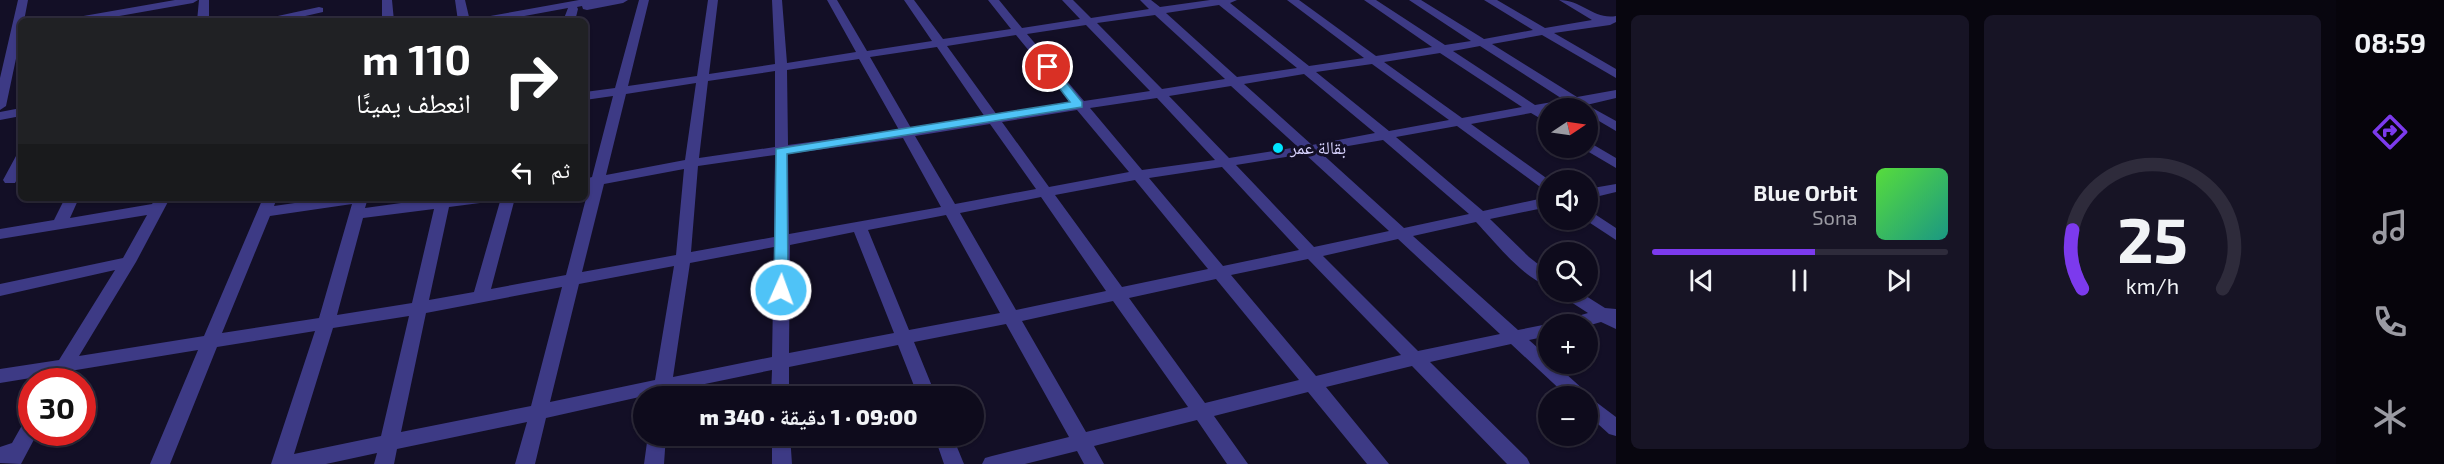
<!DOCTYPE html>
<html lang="ar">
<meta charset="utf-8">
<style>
:root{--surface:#0e0b1c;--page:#171425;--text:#f1f3f6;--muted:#9b9ba3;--line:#2e2b3b;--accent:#7c3aed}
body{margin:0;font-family:"Exo 2","Noto Naskh Arabic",sans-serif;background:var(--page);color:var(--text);direction:rtl;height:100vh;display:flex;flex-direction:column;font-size:22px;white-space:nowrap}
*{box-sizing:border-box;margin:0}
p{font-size:20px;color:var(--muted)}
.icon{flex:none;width:33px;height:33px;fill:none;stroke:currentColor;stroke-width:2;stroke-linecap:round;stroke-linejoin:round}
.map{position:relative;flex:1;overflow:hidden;direction:ltr}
.details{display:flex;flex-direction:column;gap:15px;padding:15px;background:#08060f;width:720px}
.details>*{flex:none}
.guide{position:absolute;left:18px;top:18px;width:570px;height:183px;border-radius:9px;box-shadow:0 2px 4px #0004,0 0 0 2px var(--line);direction:rtl;background:#202124;color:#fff;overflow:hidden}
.needle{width:39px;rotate:77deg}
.tools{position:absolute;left:1538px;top:98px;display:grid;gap:12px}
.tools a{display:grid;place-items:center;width:60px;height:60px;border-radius:50%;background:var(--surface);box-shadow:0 2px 4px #0004,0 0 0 2px var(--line);font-size:30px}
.speed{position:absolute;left:18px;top:368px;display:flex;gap:12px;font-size:30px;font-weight:700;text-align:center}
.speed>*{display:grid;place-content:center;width:78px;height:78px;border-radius:50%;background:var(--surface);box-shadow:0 2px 4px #0004,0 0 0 2px var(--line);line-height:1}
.speed .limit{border:9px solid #d22;background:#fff;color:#111}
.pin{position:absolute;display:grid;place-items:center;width:51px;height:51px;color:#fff;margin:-26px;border:3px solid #fff;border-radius:50%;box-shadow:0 2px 6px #0007}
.me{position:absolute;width:66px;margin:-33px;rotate:2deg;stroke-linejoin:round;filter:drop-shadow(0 0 4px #0008)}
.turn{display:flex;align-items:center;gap:21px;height:126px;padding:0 18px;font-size:27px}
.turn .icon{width:78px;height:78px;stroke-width:2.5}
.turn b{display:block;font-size:42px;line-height:51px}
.then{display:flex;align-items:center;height:57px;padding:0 18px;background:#0003;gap:12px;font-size:22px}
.details .widget{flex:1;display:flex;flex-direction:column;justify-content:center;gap:9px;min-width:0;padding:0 21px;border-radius:9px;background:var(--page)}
.details .dial{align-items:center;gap:0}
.dial svg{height:156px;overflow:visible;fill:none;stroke:var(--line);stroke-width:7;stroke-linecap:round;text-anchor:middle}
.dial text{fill:var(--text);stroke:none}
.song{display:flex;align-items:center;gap:18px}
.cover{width:72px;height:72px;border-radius:9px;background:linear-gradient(135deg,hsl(110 70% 55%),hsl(170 70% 35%))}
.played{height:6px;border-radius:3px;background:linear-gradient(90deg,var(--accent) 55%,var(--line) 55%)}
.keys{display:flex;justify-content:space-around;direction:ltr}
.details .tiles{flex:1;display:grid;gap:15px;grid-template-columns:repeat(2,1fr)}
.trip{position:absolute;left:633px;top:386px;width:351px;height:60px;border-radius:30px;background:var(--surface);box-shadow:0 2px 4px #0004,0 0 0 2px var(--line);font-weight:800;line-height:60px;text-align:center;direction:rtl}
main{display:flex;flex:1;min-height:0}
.menu{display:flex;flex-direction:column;width:108px;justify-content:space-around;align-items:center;background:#06040b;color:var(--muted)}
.menu .icon{width:42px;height:42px}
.menu .on{color:var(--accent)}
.menu b{font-size:27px;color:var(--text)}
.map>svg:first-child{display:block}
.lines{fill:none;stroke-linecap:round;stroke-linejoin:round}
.minor{fill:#3d3a85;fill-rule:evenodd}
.route{fill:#4fc3f7;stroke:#337fa1;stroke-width:1.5}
.poi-dot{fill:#00e5ff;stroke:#130f26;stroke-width:2}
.labels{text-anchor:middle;stroke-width:6;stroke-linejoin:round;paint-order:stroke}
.poi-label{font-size:18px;fill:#d9d4ff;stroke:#130f26;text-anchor:start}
</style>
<main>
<nav class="menu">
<b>08:59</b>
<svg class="icon on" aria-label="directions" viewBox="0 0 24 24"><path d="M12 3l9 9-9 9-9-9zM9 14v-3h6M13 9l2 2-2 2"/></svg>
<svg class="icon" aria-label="music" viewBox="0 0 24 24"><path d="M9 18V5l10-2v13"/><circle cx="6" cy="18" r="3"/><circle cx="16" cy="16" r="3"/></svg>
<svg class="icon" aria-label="phone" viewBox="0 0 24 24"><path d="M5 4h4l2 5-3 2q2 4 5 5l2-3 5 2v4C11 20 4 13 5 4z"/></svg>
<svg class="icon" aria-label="climate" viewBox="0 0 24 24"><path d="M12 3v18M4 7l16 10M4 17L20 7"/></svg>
</nav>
<section class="details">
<div class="tiles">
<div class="widget dial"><svg viewBox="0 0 100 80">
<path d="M14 69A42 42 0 1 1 86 69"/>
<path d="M14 69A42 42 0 0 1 9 39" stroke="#7c3aed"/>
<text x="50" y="56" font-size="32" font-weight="700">25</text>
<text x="50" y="72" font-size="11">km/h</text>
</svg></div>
<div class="widget">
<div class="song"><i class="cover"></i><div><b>Blue Orbit</b><p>Sona</p></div></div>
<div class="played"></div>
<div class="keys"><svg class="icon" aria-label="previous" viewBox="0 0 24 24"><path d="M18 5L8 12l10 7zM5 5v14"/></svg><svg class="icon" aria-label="pause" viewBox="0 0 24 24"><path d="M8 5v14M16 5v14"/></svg><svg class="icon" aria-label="next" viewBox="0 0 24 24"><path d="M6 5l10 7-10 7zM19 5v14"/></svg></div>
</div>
</div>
</section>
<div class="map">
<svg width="1616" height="464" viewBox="0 0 1616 464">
<rect width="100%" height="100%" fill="#130f26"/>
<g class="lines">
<path class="minor" d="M18,0H28L24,21H21V35L6,106L0,110V78Z
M175,0H198L193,3L91,21H66L72,18Z
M199,0H209V21H197Z
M382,0H392L394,21H382Z
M455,0H465L470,21H458Z
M579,0H628L623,3L587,10L583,9L582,6L577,7L578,9L575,21H563L568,8L497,21H473L479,18Z
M639,0H649L628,86L697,76L708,0H718L709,74L775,64L772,0H782L787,63L856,52L827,0H837L867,51L932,41L904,0H914L943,39L1011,29L988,0H999L1022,28L1080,19L1062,0H1073L1091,18L1149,9L1140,0H1151L1160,7L1210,0H1237L1230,3L1309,66L1364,58L1287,0H1299L1376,56L1432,47L1364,0H1376L1445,45L1471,41L1409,0H1421L1484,39L1533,30L1484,0H1497L1545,28L1592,20L1559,0C1582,0 1594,20 1616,16V22L1610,25L1554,33L1616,69V78L1542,35L1492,44L1577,97L1616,90V98L1578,107L1548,108L1544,111L1548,113V123L1531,113L1471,124L1549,180L1548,190L1543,189L1457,126L1396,137L1483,211L1548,197V207L1490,219L1529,257L1548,272V286C1523,278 1494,241 1476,222L1413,236L1518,330L1548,324H1549L1548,336L1529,340L1548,357V363H1554L1585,391L1588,396L1616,417V436L1609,434L1587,414V396H1567L1511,344L1430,362L1527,458L1530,464H1507L1412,366L1326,387L1389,464H1367L1308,392L1214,416L1248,464H1227L1197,420L1094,446L1104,464H1084L1077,451L1025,464H982L985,458L992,456L1069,437L1006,324L914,342L936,396H918L898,345L789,367V396H771L772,370L671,391L669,396H644L546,418L535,464H515L527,422L397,449L394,464H374L377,453L326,464H271L315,331L217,347L170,464H150L198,350L70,371L64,381H46L49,375L0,383V369L59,360L115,270L0,296V284L123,258L147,215L0,239V229L54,220L65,198H79L70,218L152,204L156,198H170L136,262L79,356L204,336L263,198H277L274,206L329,198H368L365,208L437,198H487L480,203L449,207L429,300L474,292L501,198H515L491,289L566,275L589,187H585V179L592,177L613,96L585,100V92L615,88ZM1219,5L1297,68L1237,77L1166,13ZM1155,15L1225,79L1162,89L1097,23ZM1086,25L1150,91L1084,101L1027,34ZM1016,35L1072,103L997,115L947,46ZM1480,46L1564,100L1535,105L1453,51ZM937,47L985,117L911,128L870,57ZM1440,53L1522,107L1462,118L1384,62ZM859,59L899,130L788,145L787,70ZM1372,64L1449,120L1389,131L1316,72ZM775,71V147L699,158L708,81ZM1304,74L1375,133L1312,145L1244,84ZM696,83L685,160L606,175L626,94ZM1231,86L1298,147L1229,158L1169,96ZM1157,98L1215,160L1142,170L1090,108ZM1077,110L1129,172L1049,187L1002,122ZM990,124L1036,189L955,204L915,136ZM903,138L941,207L789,234L788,154ZM1383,140L1469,214L1404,228L1319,151ZM1305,154L1389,231L1314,247L1236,165ZM775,155L774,237L691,252L698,166ZM1222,167L1299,250L1223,266L1149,178ZM684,169L676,255L582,272L604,184ZM1135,180L1208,269L1122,287L1055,195ZM1041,197L1106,291L1016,310L960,213ZM352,204L319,318L222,333L270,216ZM434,209L412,303L337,315L363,218ZM946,215L1000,313L909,330L868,230ZM854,232L894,333L789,353L790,245ZM1398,239L1500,334L1418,351L1323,256ZM774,247L772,357L673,377L690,263ZM1308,259L1401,355L1316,376L1231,275ZM674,266L655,380L550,402L579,284ZM1216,279L1299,380L1205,403L1129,298ZM562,287L531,406L401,432L426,313ZM1113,301L1188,407L1086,432L1022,321ZM409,316L381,436L294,454L333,328Z
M319,7L323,8V12L283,21H262L264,19Z
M1587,105L1616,121V131L1587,114V108H1581Z
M21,108V116L0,120V112Z
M1587,141L1616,158V168L1582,148L1587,147Z
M21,155C21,166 21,173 15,183H5L3,180L16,156Z
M1616,184V192L1587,199V189Z
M1587,209L1616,228V240L1584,219H1587Z
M1558,291H1578L1605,308L1616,309V329L1601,322L1587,326L1562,324L1564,320L1588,313L1560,295Z
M32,417V432H38L21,464L0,463V447L12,443L25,420Z
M648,435H666L664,464H644Z
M772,435H790L792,464H772Z
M934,435H952L964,464H944Z"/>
</g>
<path class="route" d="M1048,64L1052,65L1082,102V107L787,154L788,290L786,294H776L774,290L776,149L1070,102L1043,67Z"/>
<circle class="poi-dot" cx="1278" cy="148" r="6"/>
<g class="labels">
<g class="poi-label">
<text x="1290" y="154">بقالة عمر</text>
</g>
</g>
</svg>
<div class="tools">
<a><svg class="needle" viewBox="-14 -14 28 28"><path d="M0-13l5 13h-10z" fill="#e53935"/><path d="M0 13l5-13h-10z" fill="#9b9ba3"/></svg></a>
<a><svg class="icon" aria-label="sound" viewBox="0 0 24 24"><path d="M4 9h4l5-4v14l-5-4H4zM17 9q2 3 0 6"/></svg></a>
<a><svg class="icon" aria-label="search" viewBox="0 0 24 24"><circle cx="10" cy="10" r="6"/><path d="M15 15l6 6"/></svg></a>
<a>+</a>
<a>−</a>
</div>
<div class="speed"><div class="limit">30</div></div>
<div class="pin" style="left:1048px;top:67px;background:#d93025"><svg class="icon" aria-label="arrive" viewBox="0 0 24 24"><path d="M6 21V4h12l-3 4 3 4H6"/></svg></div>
<svg class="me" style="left:781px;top:290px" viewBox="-20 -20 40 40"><circle r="17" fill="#4fc3f7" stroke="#fff" stroke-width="3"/><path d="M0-11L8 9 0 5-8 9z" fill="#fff"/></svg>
<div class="trip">09:00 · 1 دقيقة · 340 m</div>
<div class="guide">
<div class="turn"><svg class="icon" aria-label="right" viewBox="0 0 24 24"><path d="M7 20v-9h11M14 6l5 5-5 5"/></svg><div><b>110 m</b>انعطف يمينًا</div></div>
<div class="then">ثم<svg class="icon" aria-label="left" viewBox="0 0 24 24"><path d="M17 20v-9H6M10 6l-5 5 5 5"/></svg></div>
</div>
</div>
</main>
